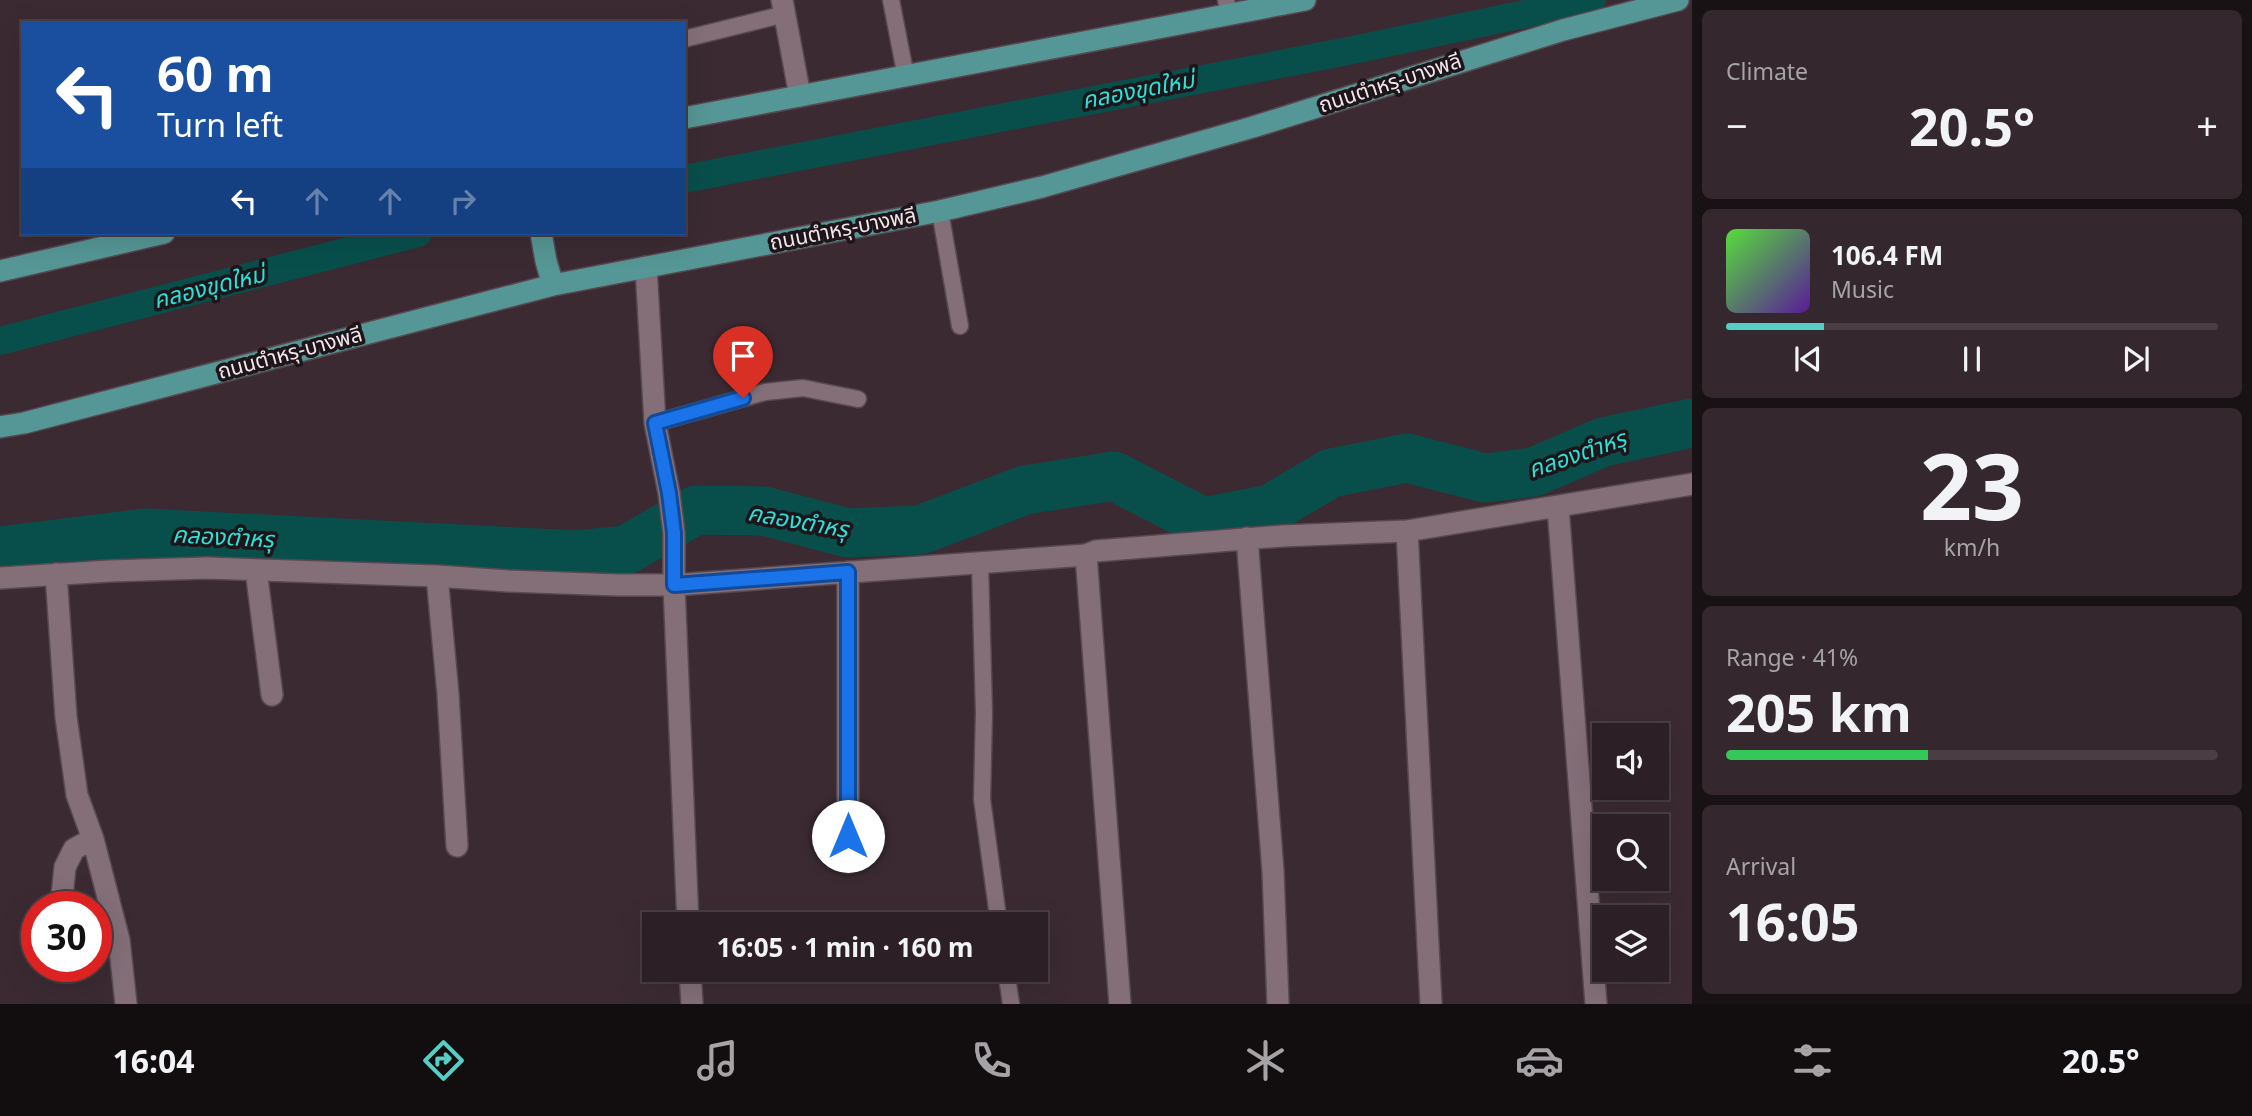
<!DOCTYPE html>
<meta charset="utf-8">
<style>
:root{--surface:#2c2026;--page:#34282e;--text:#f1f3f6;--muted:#a6a3a7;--line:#483e43;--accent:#55cec6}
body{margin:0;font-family:"Noto Sans","Noto Sans Thai",sans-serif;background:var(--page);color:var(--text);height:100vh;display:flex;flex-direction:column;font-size:26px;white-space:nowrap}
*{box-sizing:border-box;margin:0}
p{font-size:23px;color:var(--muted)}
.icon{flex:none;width:38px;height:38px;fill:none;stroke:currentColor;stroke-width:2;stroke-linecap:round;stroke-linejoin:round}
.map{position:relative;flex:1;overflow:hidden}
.side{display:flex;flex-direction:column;gap:10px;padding:10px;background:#181215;width:560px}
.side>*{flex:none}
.top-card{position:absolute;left:21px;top:21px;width:665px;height:214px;border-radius:0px;box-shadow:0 7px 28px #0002,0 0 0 2px var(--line);background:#1a4fa0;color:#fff;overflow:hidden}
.controls{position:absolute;left:1592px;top:723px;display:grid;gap:14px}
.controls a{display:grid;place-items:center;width:77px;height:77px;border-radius:0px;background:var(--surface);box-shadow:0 7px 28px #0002,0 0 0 2px var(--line);font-size:35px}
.speed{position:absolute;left:21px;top:891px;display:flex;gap:14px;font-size:35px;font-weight:700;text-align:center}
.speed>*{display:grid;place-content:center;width:91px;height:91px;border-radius:50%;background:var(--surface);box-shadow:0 7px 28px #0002,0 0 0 2px var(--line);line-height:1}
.speed .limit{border:10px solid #d22;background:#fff;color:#111}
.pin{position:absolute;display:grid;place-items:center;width:60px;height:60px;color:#fff;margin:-72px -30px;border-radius:50% 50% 50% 0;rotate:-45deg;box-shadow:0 0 7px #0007}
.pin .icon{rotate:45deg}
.me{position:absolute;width:77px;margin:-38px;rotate:0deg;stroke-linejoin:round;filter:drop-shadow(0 0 5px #0008)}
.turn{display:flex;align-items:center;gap:24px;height:147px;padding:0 21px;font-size:32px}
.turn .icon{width:91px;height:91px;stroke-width:2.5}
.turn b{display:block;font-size:49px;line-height:60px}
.lanes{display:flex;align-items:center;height:66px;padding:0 21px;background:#0003;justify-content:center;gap:35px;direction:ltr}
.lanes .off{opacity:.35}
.big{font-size:52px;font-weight:700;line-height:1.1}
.side .widget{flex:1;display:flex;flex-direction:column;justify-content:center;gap:10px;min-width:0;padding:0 24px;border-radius:10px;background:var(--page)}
.side .dial{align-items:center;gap:0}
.dial b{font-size:91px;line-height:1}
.song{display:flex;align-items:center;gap:21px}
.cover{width:84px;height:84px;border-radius:10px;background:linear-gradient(135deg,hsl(110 70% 55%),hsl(270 70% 35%))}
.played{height:7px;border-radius:4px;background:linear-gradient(90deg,var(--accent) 20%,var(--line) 20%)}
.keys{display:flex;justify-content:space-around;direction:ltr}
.heat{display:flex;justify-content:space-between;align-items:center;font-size:38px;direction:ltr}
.charge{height:10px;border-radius:5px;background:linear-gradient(90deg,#34c759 41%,var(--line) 0)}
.trip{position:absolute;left:642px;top:912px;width:406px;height:70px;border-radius:0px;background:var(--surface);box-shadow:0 7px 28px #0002,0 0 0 2px var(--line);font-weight:700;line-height:70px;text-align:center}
.menu{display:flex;height:112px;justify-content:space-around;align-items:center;background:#120d0f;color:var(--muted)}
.menu .icon{width:49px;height:49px}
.menu .on{color:var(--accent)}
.menu b{font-size:32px;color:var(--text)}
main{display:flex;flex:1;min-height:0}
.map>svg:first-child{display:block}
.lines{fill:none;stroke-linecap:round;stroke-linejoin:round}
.canal{stroke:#084f4c;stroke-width:28}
.river{stroke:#084f4c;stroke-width:49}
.lane-casing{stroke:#584950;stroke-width:19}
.street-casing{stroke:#584950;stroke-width:24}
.primary-casing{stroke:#584950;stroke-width:24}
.lane{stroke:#846f79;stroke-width:16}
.street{stroke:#846f79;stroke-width:21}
.primary{stroke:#559796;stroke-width:21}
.route-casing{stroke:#114b97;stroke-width:18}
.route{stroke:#1a73e8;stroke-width:12}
.labels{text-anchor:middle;stroke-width:7;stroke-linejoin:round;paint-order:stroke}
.street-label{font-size:21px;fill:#f2e6eb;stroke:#1d1519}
.water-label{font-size:23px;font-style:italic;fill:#2ae2d8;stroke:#1d1519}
</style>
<main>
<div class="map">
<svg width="1692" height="1004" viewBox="0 0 1692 1004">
<rect width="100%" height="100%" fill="#3b2a32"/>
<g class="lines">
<path class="canal" d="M684,179L1348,51L1592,0
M0,341L418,233"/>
<path class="river" d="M0,551L145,533L576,555L626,550L696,510L764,511L848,533L920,530L1025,490L1114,476L1203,522L1270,509L1331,473L1407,458L1485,478L1534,472L1603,442L1692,423"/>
<defs>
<path id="lane" d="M891,0L906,77
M1226,0L1229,14
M684,39L785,14
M940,211L960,326
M655,423L765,392L803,388L858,399
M980,564L984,713L982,799L999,924
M1006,970L1011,1004"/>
<path id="street" d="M782,0L800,96
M646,267L655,423L669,493L674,533V585L688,924
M1558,507L1596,1004
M1407,531L1431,1004
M1247,538L1273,871L1278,1004
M1086,555L1120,1004
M256,570L272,695
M56,574L66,717L77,795L93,839L119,940L126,1004
M437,576L448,694L457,846
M0,578L110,571L207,568L437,576L508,581L617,585H674L1086,555L1096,551L1282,536L1407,531L1692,484
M848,862V572
M61,906L65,867L74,849L93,839
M690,970L692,1004"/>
<path id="primary" d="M684,118L1305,0
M541,233L546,261L553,285
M0,271L164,233
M0,427L24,423L553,285L940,211L1042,187L1253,127L1563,30L1678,0"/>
</defs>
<use href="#lane" class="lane-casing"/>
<use href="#street" class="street-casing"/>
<use href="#primary" class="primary-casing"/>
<use href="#lane" class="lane"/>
<use href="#street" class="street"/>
<use href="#primary" class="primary"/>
</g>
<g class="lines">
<defs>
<path id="route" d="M743,398L655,423L669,493L674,533V585L848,572V836"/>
</defs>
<use href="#route" class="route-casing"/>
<use href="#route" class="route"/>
</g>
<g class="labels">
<g class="street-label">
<text transform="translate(1390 83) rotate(-18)" y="7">ถนนตำหรุ-บางพลี</text>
<text transform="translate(843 229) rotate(-11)" y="7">ถนนตำหรุ-บางพลี</text>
<text transform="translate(290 353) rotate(-15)" y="7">ถนนตำหรุ-บางพลี</text>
</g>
<g class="water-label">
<text transform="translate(1138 90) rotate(-11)" y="8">คลองขุดใหม่</text>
<text transform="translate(209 287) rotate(-14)" y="8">คลองขุดใหม่</text>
<text transform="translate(1577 454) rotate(-19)" y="8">คลองตำหรุ</text>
<text transform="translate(798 521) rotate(10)" y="8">คลองตำหรุ</text>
<text transform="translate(223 537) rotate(3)" y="8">คลองตำหรุ</text>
</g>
</g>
</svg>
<div class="controls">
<a><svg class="icon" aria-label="sound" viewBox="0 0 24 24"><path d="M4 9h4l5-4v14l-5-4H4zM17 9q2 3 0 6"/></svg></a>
<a><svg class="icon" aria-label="search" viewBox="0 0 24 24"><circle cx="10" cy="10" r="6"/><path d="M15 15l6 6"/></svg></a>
<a><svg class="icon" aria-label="layers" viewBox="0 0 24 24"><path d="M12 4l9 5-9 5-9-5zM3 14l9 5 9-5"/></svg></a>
</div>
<div class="speed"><div class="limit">30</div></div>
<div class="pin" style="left:743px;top:398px;background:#d93025"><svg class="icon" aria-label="arrive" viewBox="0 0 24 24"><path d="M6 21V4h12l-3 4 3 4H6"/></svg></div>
<svg class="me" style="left:848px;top:836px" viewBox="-20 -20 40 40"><circle r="19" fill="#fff"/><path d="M0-13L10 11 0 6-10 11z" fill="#1a73e8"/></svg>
<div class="trip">16:05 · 1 min · 160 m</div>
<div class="top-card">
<div class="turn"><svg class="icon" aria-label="left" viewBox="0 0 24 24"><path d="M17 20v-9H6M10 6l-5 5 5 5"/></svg><div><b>60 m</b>Turn left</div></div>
<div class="lanes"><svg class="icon" aria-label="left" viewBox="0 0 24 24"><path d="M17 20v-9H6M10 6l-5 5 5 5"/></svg><svg class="icon off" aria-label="ahead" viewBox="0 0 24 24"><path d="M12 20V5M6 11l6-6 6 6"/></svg><svg class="icon off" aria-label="ahead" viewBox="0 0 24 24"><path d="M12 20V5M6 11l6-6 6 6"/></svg><svg class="icon off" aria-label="right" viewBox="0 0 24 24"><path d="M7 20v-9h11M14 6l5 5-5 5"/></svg></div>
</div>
</div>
<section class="side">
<div class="widget"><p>Climate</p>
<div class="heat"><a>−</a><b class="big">20.5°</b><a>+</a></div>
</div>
<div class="widget">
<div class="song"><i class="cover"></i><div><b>106.4 FM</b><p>Music</p></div></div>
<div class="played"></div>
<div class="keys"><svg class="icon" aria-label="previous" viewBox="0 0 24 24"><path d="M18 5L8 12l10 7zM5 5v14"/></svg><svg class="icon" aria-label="pause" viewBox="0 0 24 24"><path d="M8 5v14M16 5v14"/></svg><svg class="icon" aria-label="next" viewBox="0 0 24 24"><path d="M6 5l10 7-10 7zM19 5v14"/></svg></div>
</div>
<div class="widget dial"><b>23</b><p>km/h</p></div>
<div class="widget"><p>Range · 41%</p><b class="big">205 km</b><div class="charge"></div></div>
<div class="widget"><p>Arrival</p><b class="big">16:05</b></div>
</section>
</main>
<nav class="menu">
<b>16:04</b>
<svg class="icon on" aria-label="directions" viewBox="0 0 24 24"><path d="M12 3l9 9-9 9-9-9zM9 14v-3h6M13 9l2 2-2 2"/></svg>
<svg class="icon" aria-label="music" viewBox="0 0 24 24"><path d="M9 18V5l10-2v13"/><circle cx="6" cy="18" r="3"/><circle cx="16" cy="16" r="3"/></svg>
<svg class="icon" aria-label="phone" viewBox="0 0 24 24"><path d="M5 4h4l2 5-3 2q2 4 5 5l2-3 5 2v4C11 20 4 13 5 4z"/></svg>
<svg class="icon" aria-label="climate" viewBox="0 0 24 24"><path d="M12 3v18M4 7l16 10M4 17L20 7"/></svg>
<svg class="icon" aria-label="car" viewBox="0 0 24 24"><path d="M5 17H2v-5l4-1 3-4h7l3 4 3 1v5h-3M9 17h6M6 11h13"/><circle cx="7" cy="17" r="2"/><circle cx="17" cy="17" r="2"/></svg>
<svg class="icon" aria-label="filters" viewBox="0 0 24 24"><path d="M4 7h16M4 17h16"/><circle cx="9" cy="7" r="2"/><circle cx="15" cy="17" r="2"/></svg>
<b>20.5°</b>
</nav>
